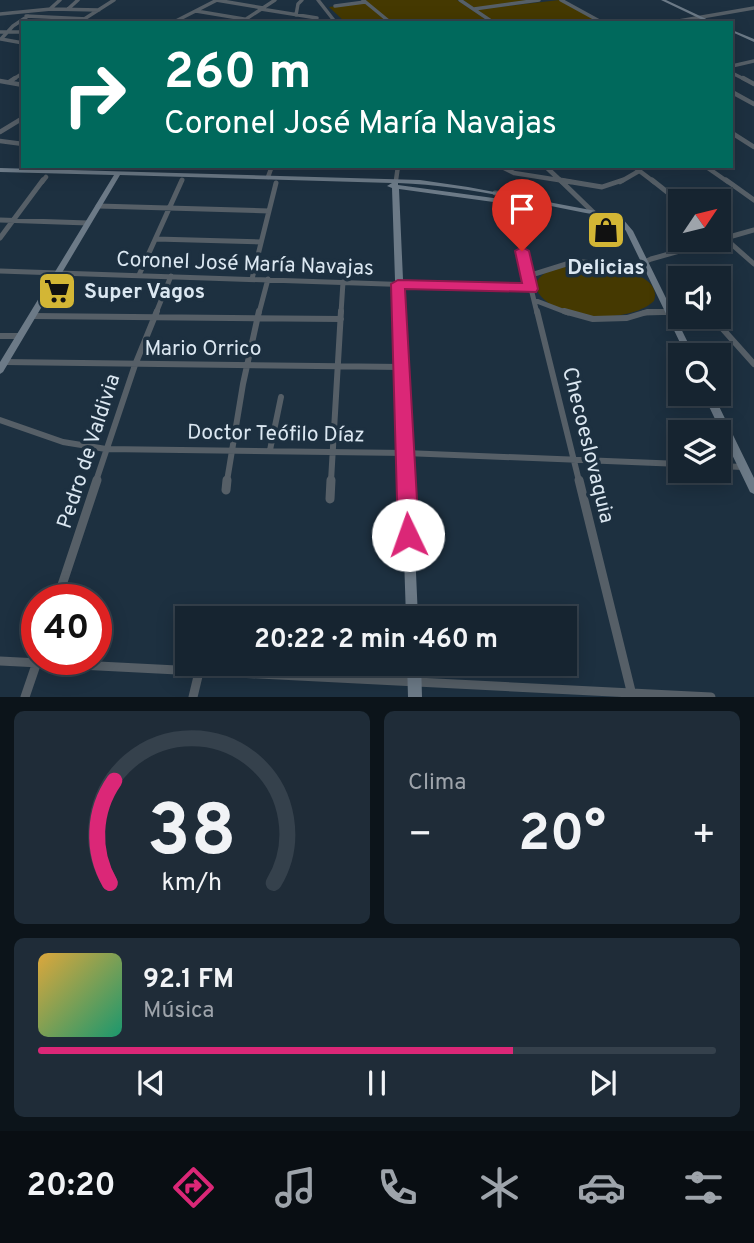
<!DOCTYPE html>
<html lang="es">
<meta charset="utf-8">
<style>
:root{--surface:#162430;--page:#1f2c38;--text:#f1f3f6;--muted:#9ea4ab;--line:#35414c;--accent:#db2777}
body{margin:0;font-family:Overpass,sans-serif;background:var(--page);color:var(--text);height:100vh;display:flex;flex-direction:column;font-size:26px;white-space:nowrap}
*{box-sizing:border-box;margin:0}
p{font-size:23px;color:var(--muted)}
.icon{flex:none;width:38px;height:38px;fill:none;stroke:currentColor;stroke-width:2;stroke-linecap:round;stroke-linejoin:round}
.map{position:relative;height:697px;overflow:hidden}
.details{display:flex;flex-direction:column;gap:14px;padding:14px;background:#0c141a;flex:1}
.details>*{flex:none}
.guide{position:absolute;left:21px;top:21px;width:712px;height:147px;border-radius:0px;box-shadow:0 4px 18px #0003,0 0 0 2px var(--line);background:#00695c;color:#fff;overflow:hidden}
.needle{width:46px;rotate:55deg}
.controls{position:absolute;left:668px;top:189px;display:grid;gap:14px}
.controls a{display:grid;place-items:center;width:63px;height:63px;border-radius:0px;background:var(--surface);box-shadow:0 4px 18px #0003,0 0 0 2px var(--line);font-size:35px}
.speed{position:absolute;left:21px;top:584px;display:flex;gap:14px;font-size:35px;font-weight:700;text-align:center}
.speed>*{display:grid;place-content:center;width:91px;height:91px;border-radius:50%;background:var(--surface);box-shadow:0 4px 18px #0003,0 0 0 2px var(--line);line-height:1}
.speed .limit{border:10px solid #d22;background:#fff;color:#111}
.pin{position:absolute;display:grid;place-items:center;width:60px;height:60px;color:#fff;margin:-72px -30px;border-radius:50% 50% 50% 0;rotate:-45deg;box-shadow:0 0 7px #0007}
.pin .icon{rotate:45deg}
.me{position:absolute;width:77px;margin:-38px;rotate:357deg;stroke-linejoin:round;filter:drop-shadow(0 0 5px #0008)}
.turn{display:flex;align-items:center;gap:24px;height:147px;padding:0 28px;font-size:32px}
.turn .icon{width:91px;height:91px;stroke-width:2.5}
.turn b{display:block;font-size:49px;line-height:60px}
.big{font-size:52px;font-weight:700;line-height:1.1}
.details .tile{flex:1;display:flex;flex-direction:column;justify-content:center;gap:10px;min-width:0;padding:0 24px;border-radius:10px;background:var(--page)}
.details .dial{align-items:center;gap:0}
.dial svg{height:182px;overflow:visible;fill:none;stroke:var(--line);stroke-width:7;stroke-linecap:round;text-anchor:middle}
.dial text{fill:var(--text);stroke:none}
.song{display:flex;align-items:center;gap:21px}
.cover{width:84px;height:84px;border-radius:10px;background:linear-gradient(135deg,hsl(40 70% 55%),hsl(160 70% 35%))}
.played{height:7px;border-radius:4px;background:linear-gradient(90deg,var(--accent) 70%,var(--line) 70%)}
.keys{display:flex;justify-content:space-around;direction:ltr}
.heat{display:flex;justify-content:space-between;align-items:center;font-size:38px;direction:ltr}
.details .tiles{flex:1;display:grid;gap:14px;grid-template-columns:1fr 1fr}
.tile:last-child{grid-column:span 2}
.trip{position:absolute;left:175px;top:606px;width:402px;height:70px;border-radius:0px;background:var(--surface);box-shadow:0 4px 18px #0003,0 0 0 2px var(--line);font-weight:700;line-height:70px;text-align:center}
.tabs{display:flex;height:112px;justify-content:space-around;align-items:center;background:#090e13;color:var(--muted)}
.tabs .icon{width:49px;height:49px}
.tabs .current{color:var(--accent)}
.tabs b{font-size:32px;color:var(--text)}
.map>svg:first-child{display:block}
.green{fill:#453901}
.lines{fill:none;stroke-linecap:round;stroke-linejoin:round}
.street-far4{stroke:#565f67;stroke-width:3.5}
.street-far3{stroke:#565f67;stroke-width:4.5}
.street-far2{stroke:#565f67;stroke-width:5}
.street-far1{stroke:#565f67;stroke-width:6}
.street{stroke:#565f67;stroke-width:9}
.secondary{fill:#6c7a87;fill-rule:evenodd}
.route{fill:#db2777;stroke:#8e194d;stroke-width:2}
.labels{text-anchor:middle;stroke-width:7;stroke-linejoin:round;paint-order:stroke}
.street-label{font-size:21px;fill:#dbe7f1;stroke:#1d3040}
.poi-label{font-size:21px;font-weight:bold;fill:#dbe7f1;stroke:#1d3040}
</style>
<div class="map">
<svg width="754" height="697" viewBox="0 0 754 697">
<rect width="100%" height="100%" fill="#1d3040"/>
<path class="green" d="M366,0H457L491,23H346L329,7L367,2Z
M463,0H535L481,9L559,0L601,23H496Z
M582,263C601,266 664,271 654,301C629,325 547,322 535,286C539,269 567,265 582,263Z"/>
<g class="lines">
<path class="street-far4" d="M216,0L263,8
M318,0L336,23
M363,0L391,23
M460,0L494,23
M561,0L603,23
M335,6L365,2
M50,9L60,0
M68,9L78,0
M261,9L317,18
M474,9L539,0
M196,11L268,23
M0,14L51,9L99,10
M296,15L298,4L302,0
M26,16L87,19
M78,23L114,0
M172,23L217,0
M240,23L275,0
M667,23L754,8
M0,32H23
M23,43L1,39L13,26L28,16
M732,66L754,61
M732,73L746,80
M12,80L23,73"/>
<path class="street-far3" d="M743,78L754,84
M0,81L23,85
M9,82L15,78
M732,92L754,104
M0,132L23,118
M732,133L754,147
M0,141L23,144
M500,166L514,173L571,182
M545,166L562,182
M633,166L654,182
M705,166L728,182
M268,177L272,166
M396,180L398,166
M42,182L46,177
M620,182L639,171"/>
<path class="street-far2" d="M560,180L602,187L623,180
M560,180L594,213
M652,180L681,203
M726,180L754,200
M495,193L534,197
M510,202L537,313
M98,206L269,211
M0,220L88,223
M719,233L754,264
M0,238L43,180
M156,239L261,242
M722,239L754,230
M0,271L531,289
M139,275L182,180
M528,276L576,261L632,268L651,259L719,240
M252,279L276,183
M534,300L568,313
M156,313L171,276
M259,313L268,279
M341,313L343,282
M643,313L681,312"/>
<path class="street-far1" d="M537,311L579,481
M564,311L593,319L627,318L647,312H681
M33,316L341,319
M712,317L754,364
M0,336H20
M5,362L401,367
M0,420L63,442L106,449L405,453L681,464
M270,450L281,397
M719,466L743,467
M96,481L135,365L157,311
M227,481L243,384L259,311
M331,481L341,311"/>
<path class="street" d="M579,480L632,695
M226,490L227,480
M330,499L331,480
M57,600L97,480
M0,661L711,697
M25,697L37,662
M193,697L199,672"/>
<path class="secondary" d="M661,0H666L715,23H709Z
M732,30L754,39V42L732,32Z
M0,168L420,180L468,187L612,214L622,218L633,231L694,355H686L626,231L618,220L608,217C539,205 468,185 398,183V185L508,200L511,202L508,204L399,189L418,618H406L392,188L387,186L392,183L120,175L3,372L0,374V362L114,175L0,172Z
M703,394H713L754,478V494L750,492Z
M407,663H421L422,697H408Z"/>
</g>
<path class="route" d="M522,247L529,251L538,289L536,292L405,289L419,535L416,542L408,545L401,542L398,535L391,284L398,280L522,283L515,251Z"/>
<defs>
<symbol id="shop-square" viewBox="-11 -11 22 22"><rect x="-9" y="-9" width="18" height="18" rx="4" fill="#d3b635" stroke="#1d3040"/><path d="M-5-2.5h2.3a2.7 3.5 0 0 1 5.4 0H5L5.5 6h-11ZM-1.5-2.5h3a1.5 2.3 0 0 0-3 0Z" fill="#111"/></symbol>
<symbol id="supermarket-square" viewBox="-11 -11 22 22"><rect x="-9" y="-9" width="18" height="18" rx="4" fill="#d3b635" stroke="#1d3040"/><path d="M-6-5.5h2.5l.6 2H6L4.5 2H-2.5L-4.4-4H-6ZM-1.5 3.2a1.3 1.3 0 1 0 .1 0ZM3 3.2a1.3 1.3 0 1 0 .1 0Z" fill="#111"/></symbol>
</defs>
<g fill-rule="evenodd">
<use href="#shop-square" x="584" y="208" width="44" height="44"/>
<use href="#supermarket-square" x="35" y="269" width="44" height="44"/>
</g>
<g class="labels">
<g class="street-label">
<text transform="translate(245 263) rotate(2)" y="7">Coronel José María Navajas</text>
<text x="203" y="355">Mario Orrico</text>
<text transform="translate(276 433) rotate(1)" y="7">Doctor Teófilo Díaz</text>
<text transform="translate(589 445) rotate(76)" y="7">Checoeslovaquia</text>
<text transform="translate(88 451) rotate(-72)" y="7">Pedro de Valdivia</text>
</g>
<g class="poi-label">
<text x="606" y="274">Delicias</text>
<text x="84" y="298" text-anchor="start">Super Vagos</text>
</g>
</g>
</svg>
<div class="controls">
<a><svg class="needle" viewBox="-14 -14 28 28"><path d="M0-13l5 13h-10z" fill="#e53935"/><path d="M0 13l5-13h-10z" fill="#9ea4ab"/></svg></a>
<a><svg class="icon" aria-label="sound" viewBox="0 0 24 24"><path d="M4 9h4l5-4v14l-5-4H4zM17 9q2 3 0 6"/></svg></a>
<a><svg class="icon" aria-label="search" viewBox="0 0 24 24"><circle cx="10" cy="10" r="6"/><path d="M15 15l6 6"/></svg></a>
<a><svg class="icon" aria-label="layers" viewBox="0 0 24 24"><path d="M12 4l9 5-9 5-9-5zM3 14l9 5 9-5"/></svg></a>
</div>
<div class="speed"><div class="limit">40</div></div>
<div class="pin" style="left:522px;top:251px;background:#d93025"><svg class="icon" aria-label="arrive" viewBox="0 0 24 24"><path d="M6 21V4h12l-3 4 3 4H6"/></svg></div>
<svg class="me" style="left:408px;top:535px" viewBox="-20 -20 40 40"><circle r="19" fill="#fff"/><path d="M0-13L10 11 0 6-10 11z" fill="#db2777"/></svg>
<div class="trip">20:22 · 2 min · 460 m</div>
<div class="guide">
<div class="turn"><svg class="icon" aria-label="right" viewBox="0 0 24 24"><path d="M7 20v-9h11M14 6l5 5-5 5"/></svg><div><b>260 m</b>Coronel José María Navajas</div></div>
</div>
</div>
<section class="details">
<div class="tiles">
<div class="tile dial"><svg viewBox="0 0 100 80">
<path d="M14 69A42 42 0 1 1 86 69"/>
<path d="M14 69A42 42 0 0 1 16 24" stroke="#db2777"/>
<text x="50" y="56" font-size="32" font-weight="700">38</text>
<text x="50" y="72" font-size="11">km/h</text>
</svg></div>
<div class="tile"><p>Clima</p>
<div class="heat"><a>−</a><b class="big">20°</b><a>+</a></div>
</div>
<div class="tile">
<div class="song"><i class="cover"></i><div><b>92.1 FM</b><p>Música</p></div></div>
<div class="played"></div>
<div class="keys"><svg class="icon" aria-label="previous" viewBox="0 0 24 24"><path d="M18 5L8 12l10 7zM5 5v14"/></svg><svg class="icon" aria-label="pause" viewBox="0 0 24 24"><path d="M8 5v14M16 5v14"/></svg><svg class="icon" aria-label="next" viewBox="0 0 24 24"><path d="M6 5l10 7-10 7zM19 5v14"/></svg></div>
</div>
</div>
</section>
<nav class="tabs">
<b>20:20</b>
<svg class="icon current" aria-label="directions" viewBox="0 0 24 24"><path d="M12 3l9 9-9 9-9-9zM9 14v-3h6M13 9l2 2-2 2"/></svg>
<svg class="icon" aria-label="music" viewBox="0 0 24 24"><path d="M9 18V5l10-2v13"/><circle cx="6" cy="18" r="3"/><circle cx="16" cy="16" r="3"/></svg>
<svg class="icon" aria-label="phone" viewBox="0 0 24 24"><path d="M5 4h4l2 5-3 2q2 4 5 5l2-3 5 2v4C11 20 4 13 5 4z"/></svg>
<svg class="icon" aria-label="climate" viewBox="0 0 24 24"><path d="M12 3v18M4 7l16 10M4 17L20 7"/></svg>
<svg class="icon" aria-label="car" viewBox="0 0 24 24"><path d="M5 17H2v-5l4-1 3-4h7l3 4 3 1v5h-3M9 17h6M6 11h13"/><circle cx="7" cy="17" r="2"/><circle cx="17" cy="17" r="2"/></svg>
<svg class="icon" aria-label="filters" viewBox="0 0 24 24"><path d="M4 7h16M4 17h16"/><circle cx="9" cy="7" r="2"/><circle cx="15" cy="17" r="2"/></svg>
</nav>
